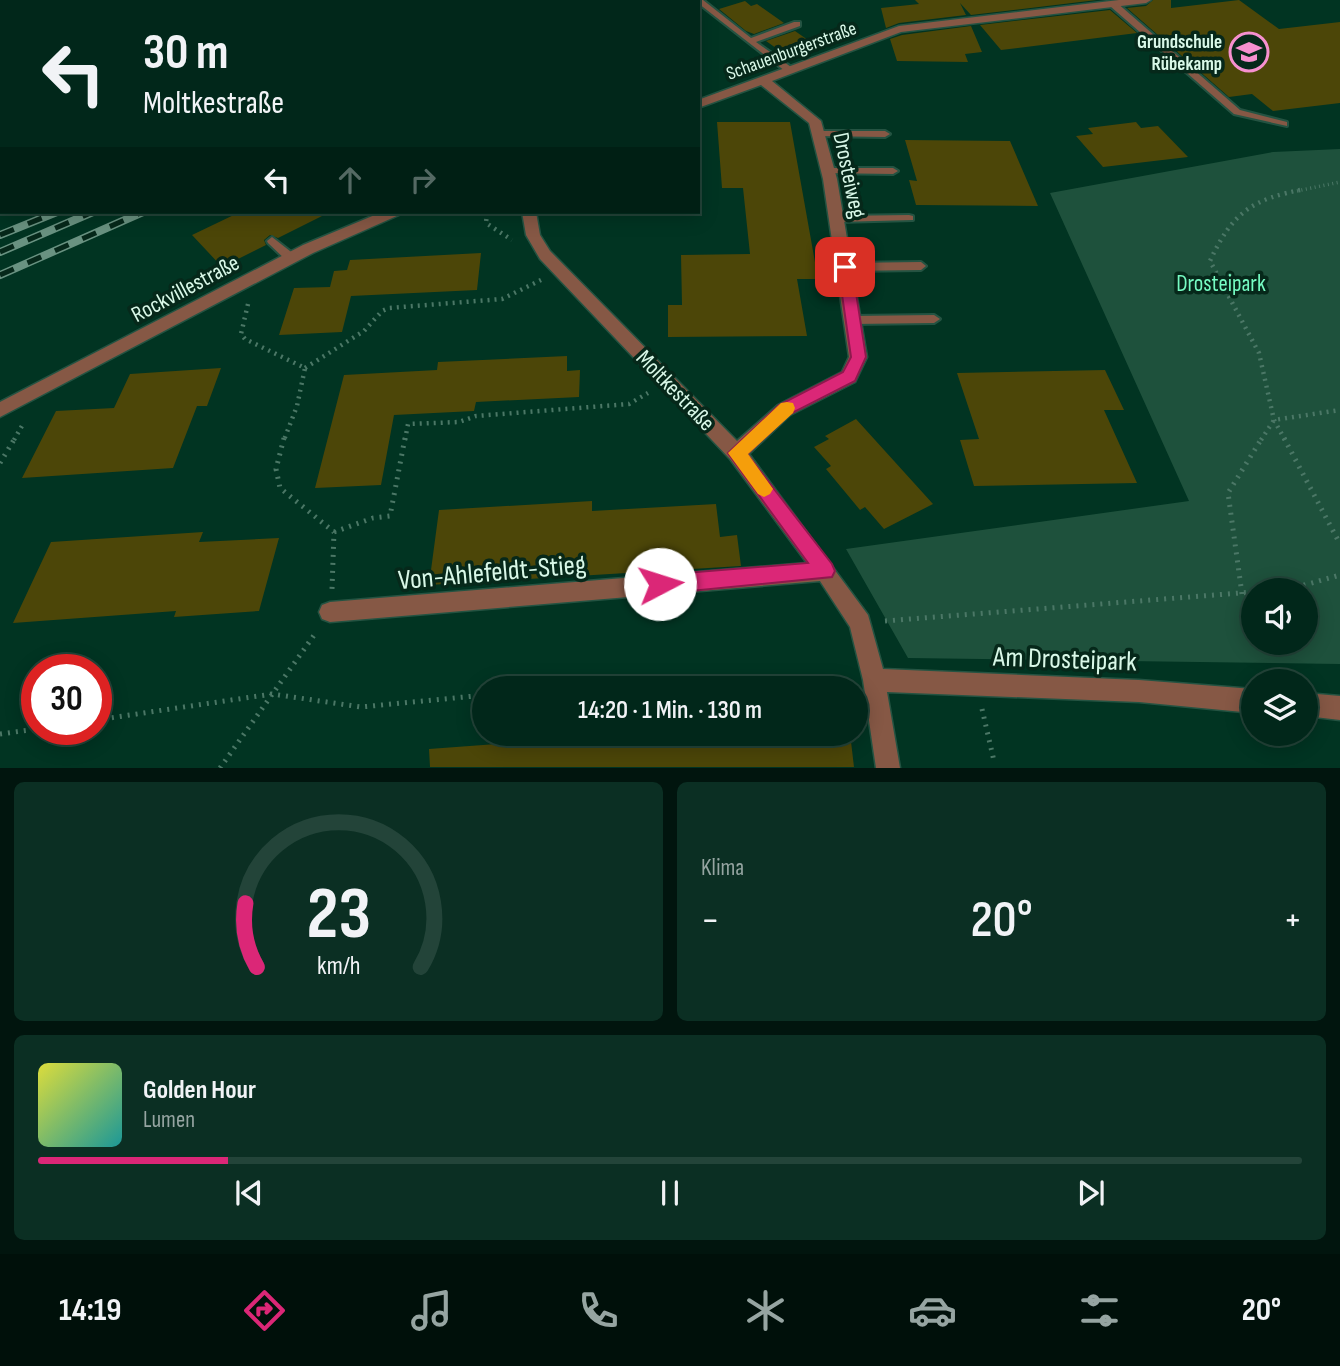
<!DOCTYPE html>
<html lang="de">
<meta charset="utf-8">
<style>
:root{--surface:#01271a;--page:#0b2f23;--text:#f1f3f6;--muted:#96a5a2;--line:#234439;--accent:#db2777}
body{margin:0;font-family:"Sofia Sans Condensed",sans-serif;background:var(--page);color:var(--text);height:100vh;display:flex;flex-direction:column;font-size:26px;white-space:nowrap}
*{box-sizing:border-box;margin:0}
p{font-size:23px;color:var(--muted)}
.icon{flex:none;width:38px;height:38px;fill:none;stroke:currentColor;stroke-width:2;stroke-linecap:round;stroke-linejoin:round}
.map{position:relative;height:768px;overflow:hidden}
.details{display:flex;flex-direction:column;gap:14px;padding:14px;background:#01150e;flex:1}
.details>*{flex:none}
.guide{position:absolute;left:0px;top:0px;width:700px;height:214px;box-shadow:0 4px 18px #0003,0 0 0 2px var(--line);background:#01271a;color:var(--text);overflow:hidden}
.controls{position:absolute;left:1241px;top:578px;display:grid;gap:14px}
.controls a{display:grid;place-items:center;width:77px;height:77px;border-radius:50%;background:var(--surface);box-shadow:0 4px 18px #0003,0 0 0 2px var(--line);font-size:35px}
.speed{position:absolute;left:21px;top:654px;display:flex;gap:14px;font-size:35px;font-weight:700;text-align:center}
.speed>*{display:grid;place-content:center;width:91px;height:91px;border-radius:50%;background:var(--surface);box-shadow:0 4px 18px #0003,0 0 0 2px var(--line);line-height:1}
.speed .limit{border:10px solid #d22;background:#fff;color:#111}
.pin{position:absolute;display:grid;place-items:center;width:60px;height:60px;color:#fff;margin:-30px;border-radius:14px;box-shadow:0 4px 10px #0006}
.me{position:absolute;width:77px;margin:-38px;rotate:85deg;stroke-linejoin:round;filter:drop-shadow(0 0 5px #0008)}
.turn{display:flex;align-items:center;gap:24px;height:147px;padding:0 28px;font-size:32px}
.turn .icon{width:91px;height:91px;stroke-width:2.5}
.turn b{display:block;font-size:49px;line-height:60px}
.lanes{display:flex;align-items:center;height:66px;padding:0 28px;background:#0003;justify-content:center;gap:35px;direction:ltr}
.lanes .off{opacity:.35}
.big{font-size:52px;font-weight:600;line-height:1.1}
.details .tile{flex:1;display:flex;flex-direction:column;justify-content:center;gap:10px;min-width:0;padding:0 24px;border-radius:10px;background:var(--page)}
.details .dial{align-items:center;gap:0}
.dial svg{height:182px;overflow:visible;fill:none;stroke:var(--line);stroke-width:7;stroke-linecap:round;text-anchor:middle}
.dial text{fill:var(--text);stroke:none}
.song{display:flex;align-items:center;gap:21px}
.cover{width:84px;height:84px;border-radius:10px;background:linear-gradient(135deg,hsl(60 70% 55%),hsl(180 70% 35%))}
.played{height:7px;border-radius:4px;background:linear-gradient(90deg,var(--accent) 15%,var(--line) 15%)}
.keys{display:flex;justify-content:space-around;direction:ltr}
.heat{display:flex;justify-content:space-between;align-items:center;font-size:38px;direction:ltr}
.details .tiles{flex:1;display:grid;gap:14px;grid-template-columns:1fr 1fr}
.tile:last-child{grid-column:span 2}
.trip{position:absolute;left:472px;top:676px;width:396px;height:70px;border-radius:35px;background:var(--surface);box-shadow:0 4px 18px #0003,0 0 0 2px var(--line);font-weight:600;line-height:70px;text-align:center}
.tab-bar{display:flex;height:112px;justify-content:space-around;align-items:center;background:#00100a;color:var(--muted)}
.tab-bar .icon{width:49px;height:49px}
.tab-bar .current{color:var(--accent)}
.tab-bar b{font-size:32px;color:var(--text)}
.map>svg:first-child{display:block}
.green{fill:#1e513c;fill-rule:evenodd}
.building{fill:#4c4608}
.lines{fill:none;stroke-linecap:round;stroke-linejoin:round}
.service-casing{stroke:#245342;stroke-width:4}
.minor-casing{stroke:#245342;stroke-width:3}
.path-far2{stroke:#4b7766;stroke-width:3.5;stroke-dasharray:1 3.5;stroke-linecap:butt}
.path-far1{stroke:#4b7766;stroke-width:4.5;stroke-dasharray:2 5;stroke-linecap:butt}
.path{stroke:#4b7766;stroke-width:5;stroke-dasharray:2 6;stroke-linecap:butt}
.service{fill:#865845;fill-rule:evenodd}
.minor{fill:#865845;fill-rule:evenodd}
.rail-far1-casing{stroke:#699281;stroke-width:5}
.rail-casing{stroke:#699281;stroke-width:8}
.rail-far1{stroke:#06281a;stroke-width:3.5;stroke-dasharray:11;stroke-linecap:butt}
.rail{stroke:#06281a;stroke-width:5;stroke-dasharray:15;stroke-linecap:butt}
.route{fill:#db2777;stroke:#8e194d;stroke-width:2}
.slow{fill:#f59e0b}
.labels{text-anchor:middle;stroke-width:7;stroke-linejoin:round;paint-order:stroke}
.far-poi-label{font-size:19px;font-weight:bold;fill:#d9f8e8;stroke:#06281a;text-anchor:end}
.far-street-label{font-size:19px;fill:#d9f8e8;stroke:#06281a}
.street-label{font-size:23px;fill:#d9f8e8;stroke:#06281a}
.park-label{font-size:23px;fill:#76fcc3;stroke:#06281a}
.near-street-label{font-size:28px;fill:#d9f8e8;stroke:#06281a}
</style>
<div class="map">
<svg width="1340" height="768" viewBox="0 0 1340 768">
<rect width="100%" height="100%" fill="#013422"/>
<path class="green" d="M1340,149V664L908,658L846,549L1189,501L1050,193L1273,152ZM1253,590H1306V642H1253Z"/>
<path class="building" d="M915,0H1097L971,15L960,3L966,15L899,23L886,28L881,8L919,4Z
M1153,0H1171V8L1239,0L1279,29L1340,22V103L1273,111L1252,94L1229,97L1127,8L1146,6Z
M745,1L751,6L757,4L784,23L754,34L746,31L719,9Z
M1110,10L1137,33L1001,50L980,25Z
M971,26L982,52L965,54L968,62L897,61L890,39L902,35Z
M795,31L818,47L790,58L766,41Z
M717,122H790L818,279H797L807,336L668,337V305H682L681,255L750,254L743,188H722Z
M1136,122L1141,128L1158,126L1188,157L1103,167L1076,136L1093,134L1088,128Z
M905,140L1010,141L1038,206L916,205L909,180L917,181Z
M240,212H330L278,238L270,235L264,240L266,245L222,267L192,235Z
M481,253L477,290L351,296L342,332L279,335L294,288L330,287L334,271L347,270L350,260Z
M567,356V371L580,370L579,397L476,402L474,411L394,415L381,485L315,488L344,375L437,370L438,362Z
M221,368L207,406H197L173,468L22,478L56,411L114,408L130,374Z
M1105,370L1124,410H1104L1137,483L974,486L960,440L979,439L957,373Z
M856,419L933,504L884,529L865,507L860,510L826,469L831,466L814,447L829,439L825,436Z
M592,501V511L716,504L720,537L737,535L741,566L429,585L439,510Z
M203,532L199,542L279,538L259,611L174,617L176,611L13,623L51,542Z
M850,733L854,767H430L429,749L643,733Z"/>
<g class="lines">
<defs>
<path id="service" d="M254,0H262L264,2H256Z
M448,0H456L457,2H449Z
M694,0H703L751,38L794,22H800V26L756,42L791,67V71H785Z
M1110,2H1116L1240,110L1287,122V126L1234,114L1110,6Z
M819,131H885L890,134L885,137L816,136L814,134Z
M828,168H893L898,171L893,174L825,173L823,171Z
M909,215L913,216V220L837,222L832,219L837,216Z
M272,237L295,255L296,258L295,261H287L268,243L267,241Z
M921,262L926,266L921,270L845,271L840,267L845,263Z
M934,315L940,319L934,323L852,324L846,320L852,316Z"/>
<path id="minor" d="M466,0H486L465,2Z
M1119,0H1151L1146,3L901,32L772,81L821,121L837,179L867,357L855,382L790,415L749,454L868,615L883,669L1139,680L1253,689V713L1139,702L887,692L900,768H876L863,680L850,627L820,581L330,622L322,619L319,612L322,605L330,602L807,563L730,459L540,259L526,235L522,212H536L540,235L550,251L737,441L778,405L842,372L849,357L823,179L809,123L761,85L698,108V100L899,26Z
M2,98V106L0,107V99Z
M382,212H401L399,215L313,253L0,417V402L303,245Z
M1306,693L1340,696V720L1306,716Z"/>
</defs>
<use href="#service" class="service-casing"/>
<use href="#minor" class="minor-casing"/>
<path class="path-far2" d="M1297,191L1340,182"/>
<path class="path-far1" d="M487,212L486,223L512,240
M248,304L241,334L245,339L305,368L297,406L284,440
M305,368L364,331L382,311L389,308L502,299L541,280
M14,440L23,424
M405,440L408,424L459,422L476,416L629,404L648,393
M1261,440L1274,420L1340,410
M1285,440L1274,420L1259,353L1210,261C1233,211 1253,199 1305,189"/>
<path class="path" d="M284,438L276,469L280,488L334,532L332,589
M1284,438L1340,544
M0,463L15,438
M334,532L373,518L390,516L405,438
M1272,590L1301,586L1340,575
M1242,594L1228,493L1262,438
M885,621L1253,592
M566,688L848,680
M982,709L994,761
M96,720L272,694L361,707L485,695
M0,734L37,729
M220,768L317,631"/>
<use href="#service" class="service"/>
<use href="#minor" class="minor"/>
<defs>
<path id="rail-far1" d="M565,2L569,0
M584,2L588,0"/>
<path id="rail" d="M0,235L57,212
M0,252L93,212
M0,275L143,212"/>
</defs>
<use href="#rail-far1" class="rail-far1-casing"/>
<use href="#rail" class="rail-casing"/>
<use href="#rail-far1" class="rail-far1"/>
<use href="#rail" class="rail"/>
</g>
<path class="route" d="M845,262L852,267L866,357L855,381L790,414L747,454L832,564L835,571L832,577L660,594L653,591L651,584L653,578L660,575L808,563L728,453L779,405L843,372L851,357L838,267Z"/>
<path class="slow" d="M787,402L793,403L795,408L793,413L748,454L773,489L770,494L764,497L758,494L728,453L781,403Z"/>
<defs>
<symbol id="school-ring" viewBox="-11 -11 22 22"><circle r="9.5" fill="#06281a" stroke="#f690cf" stroke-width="1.5"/><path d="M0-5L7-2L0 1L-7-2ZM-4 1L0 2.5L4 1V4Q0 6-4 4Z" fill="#f690cf"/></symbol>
</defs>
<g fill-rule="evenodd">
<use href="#school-ring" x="1227" y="30" width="44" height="44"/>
</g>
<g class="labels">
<g class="far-poi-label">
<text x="1222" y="48">Grundschule<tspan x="1222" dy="22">Rübekamp</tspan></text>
</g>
<g class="far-street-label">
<text transform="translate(791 50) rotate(-20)" y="7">Schauenburgerstraße</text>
</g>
<g class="street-label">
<text transform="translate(850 175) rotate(78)" y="8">Drosteiweg</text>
<text transform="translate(185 288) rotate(-28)" y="8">Rockvillestraße</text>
<text transform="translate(676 390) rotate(46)" y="8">Moltkestraße</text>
</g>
<g class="park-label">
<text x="1221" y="291">Drosteipark</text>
</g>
<g class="near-street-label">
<text transform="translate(492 571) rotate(-5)" y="10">Von-Ahlefeldt-Stieg</text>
<text transform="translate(1065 658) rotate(2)" y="10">Am Drosteipark</text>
</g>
</g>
</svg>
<div class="controls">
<a><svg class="icon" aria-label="sound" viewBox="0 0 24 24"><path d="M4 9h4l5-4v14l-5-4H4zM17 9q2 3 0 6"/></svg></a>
<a><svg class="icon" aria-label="layers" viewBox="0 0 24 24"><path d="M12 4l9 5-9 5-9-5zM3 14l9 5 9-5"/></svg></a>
</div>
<div class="speed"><div class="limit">30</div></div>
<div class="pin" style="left:845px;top:267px;background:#d93025"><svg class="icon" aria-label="arrive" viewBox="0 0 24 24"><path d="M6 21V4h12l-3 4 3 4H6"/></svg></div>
<svg class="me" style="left:660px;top:584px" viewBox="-20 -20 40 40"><circle r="19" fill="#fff"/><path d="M0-13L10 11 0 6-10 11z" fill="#db2777"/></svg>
<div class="trip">14:20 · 1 Min. · 130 m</div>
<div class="guide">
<div class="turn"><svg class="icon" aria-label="left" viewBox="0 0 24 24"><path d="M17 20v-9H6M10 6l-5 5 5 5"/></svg><div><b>30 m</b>Moltkestraße</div></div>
<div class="lanes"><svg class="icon" aria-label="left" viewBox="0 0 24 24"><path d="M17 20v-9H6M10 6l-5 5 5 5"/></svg><svg class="icon off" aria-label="ahead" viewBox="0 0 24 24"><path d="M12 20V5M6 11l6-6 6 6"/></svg><svg class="icon off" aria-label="right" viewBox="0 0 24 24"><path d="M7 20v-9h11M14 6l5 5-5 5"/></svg></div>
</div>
</div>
<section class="details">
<div class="tiles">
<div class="tile dial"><svg viewBox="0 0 100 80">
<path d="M14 69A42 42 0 1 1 86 69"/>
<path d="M14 69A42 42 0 0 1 9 41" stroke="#db2777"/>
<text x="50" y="56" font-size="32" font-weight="700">23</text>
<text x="50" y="72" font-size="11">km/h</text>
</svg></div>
<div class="tile"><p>Klima</p>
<div class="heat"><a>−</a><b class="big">20°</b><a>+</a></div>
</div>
<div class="tile">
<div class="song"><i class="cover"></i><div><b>Golden Hour</b><p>Lumen</p></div></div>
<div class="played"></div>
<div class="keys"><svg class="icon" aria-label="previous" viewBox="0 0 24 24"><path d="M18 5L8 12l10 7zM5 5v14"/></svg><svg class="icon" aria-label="pause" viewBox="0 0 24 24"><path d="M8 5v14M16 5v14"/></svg><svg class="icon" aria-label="next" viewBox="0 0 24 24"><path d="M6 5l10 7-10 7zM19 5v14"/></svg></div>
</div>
</div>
</section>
<nav class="tab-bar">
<b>14:19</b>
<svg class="icon current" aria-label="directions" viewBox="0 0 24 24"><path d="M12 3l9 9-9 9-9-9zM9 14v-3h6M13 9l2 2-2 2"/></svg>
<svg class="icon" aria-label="music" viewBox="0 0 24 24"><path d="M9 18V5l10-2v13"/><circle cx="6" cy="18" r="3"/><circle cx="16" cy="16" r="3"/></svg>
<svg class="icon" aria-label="phone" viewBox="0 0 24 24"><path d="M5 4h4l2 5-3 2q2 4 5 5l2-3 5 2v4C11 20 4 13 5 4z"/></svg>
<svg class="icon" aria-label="climate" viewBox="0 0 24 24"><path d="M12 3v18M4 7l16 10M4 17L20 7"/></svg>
<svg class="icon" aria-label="car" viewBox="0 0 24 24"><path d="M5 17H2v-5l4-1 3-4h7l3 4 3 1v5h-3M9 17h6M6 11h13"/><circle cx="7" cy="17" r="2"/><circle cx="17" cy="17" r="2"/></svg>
<svg class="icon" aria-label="filters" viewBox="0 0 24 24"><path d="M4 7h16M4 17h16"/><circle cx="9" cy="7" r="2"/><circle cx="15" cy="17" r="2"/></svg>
<b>20°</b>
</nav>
